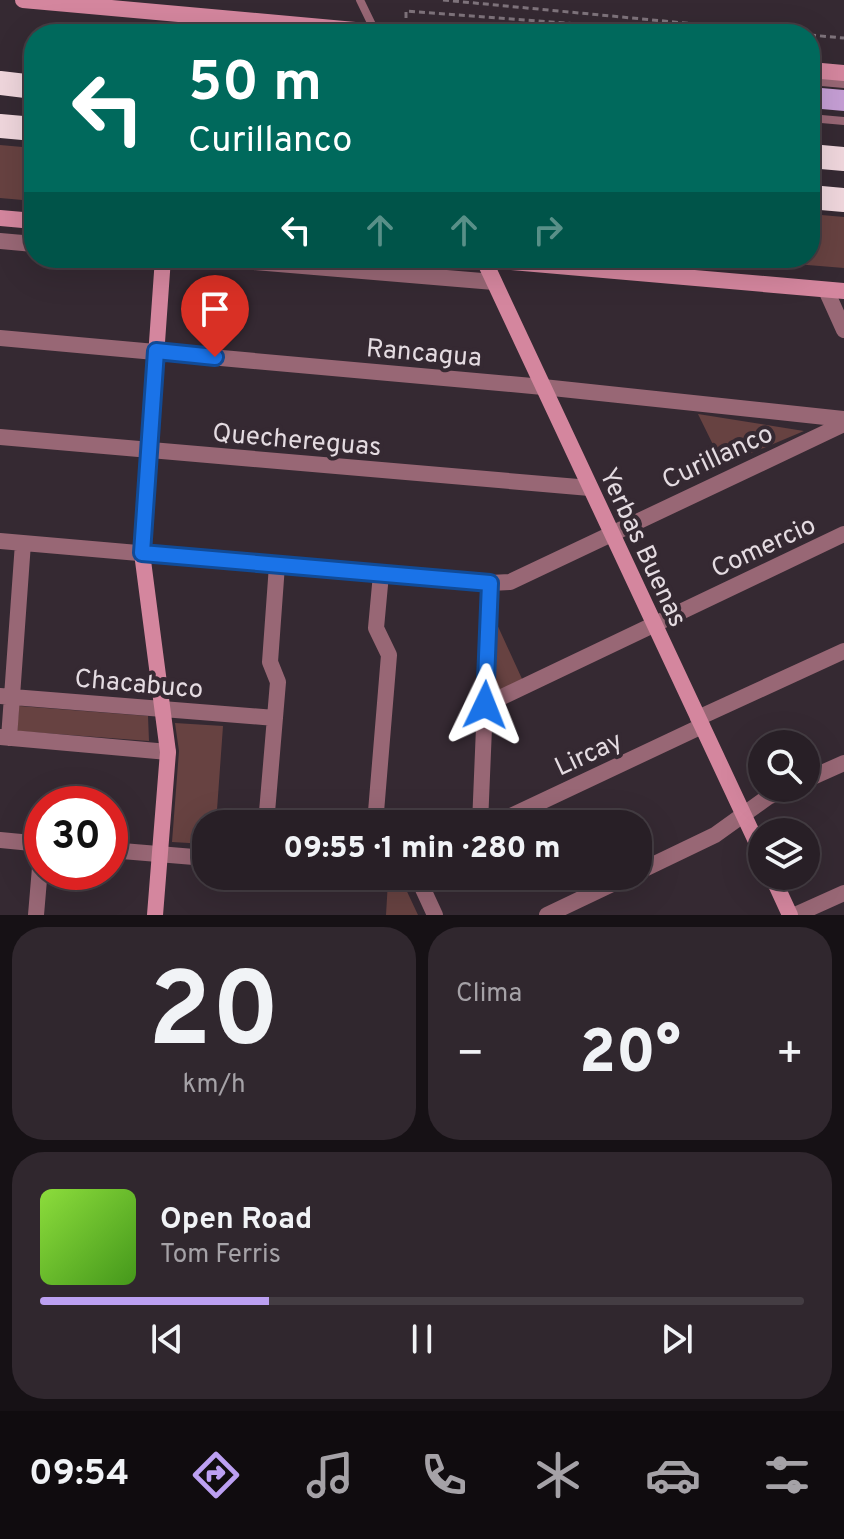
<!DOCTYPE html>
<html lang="es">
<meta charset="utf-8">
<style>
:root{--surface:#281f26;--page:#30272e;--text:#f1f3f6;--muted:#a5a2a7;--line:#443d43;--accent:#bca0f2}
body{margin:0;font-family:Overpass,sans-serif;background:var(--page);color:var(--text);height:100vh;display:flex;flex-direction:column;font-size:30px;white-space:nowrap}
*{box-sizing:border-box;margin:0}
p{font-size:26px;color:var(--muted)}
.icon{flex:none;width:44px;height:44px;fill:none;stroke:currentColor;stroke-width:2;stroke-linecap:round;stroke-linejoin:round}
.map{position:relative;height:915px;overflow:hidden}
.side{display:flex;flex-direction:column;gap:12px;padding:12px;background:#161115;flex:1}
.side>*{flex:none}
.banner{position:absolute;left:24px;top:24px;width:796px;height:244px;border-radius:32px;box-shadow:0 8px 32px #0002,0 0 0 2px var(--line);background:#00695c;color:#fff;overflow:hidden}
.fabs{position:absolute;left:748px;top:730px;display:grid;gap:16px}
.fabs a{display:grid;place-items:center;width:72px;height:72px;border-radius:50%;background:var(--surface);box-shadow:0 8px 32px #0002,0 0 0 2px var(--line);font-size:40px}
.speed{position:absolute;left:24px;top:786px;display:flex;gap:16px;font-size:40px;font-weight:700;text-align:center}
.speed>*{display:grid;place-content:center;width:104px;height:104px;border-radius:50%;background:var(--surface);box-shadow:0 8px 32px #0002,0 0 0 2px var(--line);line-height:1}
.speed .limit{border:12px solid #d22;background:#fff;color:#111}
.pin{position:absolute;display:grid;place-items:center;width:68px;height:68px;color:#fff;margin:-82px -34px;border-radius:50% 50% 50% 0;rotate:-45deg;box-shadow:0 0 8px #0007}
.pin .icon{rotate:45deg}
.me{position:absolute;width:88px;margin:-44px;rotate:2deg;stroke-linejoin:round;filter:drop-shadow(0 0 6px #0008)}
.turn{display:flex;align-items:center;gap:28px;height:168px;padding:0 32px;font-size:36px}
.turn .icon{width:104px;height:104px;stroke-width:2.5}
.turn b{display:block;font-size:56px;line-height:68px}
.lanes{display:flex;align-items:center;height:76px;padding:0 32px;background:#0003;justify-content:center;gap:40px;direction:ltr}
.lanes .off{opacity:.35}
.big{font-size:60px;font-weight:800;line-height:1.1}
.side .tile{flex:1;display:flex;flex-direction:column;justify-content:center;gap:12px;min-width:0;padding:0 28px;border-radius:32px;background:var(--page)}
.side .dial{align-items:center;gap:0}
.dial b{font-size:104px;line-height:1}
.song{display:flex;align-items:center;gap:24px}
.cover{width:96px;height:96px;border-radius:12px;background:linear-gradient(135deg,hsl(90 70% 55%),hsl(100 70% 35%))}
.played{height:8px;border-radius:4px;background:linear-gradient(90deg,var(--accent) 30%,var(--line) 30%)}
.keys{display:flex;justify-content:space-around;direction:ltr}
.heat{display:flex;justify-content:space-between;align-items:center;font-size:44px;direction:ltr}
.side .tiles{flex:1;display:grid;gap:12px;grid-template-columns:1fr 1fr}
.tile:last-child{grid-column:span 2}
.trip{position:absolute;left:192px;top:810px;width:460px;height:80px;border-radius:32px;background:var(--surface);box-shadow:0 8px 32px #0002,0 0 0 2px var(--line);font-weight:800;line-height:80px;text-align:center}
.tab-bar{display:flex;height:128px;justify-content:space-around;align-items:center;background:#100c0f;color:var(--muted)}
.tab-bar .icon{width:56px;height:56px}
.tab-bar .current{color:var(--accent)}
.tab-bar b{font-size:36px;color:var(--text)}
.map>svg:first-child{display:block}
.green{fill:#674241}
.building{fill:#c59ed4}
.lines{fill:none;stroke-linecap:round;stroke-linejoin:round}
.path{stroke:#7e737b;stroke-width:3;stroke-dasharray:6 4;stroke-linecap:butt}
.lane{stroke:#986775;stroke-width:8}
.street{stroke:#986775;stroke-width:16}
.secondary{stroke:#d4869e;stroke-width:16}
.highway{stroke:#efd6dc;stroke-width:24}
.route-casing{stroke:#114b97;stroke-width:20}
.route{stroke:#1a73e8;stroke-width:14}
.labels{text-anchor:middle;stroke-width:8;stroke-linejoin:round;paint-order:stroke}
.street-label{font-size:26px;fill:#e4dbe1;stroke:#352932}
</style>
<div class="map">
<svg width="844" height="915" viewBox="0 0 844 915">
<rect width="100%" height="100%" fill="#352932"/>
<path class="green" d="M0,145L34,148V201L0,198Z
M810,214L844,217V268L723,258H810Z
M698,414L804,431L723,465Z
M490,609L523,681L490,697Z
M19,706L148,716L149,741L17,731Z
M175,723L223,726L216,824H206V844L172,842L179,751Z
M388,881L403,883L418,915H386Z"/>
<path class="building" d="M810,87L844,90V111L810,108Z"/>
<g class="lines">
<path class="path" d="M443,0L800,34
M406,18V11L672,31L671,34
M524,34H560
M810,35L844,38"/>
<path class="lane" d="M360,0L375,31
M810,81L844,84
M810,118L844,121"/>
<path class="street" d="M0,241L34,244
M207,258L494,282
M826,290L844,330
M0,338L543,387L844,419
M0,437L590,488
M0,541L381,574L490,583L510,582L844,424
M0,696L275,718
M485,705L844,534
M698,718L844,651
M0,737L168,752
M9,738L23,543
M806,780L844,763
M266,824L278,682L270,662L277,565
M375,824L389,655L376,628L381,574
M480,824L490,583
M494,824L702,726
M0,840L42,844
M110,850L206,858
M638,872L715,835L768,797L788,788
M417,876L435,915
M36,915L42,844
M547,915L629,876
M795,915L844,893"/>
<path class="secondary" d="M23,0L399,34
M810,70L844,73
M0,218L34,221
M464,258L844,291
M484,260L762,854
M772,876L790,915
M155,915L168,752L142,553L163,258"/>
<path class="highway" d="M0,83L34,87
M0,126L34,129
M810,156L844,159
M810,197L844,200"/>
</g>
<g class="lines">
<defs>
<path id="route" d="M215,357L156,351L142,553L490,583L485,705"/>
</defs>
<use href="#route" class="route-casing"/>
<use href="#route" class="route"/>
</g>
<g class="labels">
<g class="street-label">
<text transform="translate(424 352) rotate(5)" y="9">Rancagua</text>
<text transform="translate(297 439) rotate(5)" y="9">Quechereguas</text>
<text transform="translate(717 456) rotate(-25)" y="9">Curillanco</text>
<text transform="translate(763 546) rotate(-25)" y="9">Comercio</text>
<text transform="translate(644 547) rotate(65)" y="9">Yerbas Buenas</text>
<text transform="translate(139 683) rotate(5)" y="9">Chacabuco</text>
<text transform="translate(588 753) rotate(-25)" y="9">Lircay</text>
</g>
</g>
</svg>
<div class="fabs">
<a><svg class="icon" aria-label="search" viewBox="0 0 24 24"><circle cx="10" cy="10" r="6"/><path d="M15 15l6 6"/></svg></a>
<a><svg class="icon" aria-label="layers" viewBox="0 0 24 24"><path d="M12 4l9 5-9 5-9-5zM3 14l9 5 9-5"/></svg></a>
</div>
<div class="speed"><div class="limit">30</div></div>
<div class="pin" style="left:215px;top:357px;background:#d93025"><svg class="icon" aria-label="arrive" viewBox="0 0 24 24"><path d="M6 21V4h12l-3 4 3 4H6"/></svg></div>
<svg class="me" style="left:485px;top:705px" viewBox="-20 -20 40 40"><path d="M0-17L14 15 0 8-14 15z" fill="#1a73e8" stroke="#fff" stroke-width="4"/></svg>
<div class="trip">09:55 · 1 min · 280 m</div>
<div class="banner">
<div class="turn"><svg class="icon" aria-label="left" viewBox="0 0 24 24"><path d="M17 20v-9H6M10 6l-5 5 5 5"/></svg><div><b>50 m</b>Curillanco</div></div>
<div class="lanes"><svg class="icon" aria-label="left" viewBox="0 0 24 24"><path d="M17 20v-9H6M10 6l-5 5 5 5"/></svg><svg class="icon off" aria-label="ahead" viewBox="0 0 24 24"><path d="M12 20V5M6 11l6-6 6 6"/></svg><svg class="icon off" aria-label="ahead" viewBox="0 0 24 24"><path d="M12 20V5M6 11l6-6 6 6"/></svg><svg class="icon off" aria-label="right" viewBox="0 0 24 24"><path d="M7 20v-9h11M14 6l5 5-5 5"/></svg></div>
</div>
</div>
<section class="side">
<div class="tiles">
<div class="tile dial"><b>20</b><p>km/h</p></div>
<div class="tile"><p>Clima</p>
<div class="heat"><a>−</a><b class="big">20°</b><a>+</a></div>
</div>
<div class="tile">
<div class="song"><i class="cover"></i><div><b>Open Road</b><p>Tom Ferris</p></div></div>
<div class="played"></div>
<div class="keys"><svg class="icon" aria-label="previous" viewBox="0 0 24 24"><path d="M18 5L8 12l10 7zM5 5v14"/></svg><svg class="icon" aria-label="pause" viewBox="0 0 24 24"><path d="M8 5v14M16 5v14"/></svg><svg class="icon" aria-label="next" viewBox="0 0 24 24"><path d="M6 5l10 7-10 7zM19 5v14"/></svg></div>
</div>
</div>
</section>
<nav class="tab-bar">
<b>09:54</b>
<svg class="icon current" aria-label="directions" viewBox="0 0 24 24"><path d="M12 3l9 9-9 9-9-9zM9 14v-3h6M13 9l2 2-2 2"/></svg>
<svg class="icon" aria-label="music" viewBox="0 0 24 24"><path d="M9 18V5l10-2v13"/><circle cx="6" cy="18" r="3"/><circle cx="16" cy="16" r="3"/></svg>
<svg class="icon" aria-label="phone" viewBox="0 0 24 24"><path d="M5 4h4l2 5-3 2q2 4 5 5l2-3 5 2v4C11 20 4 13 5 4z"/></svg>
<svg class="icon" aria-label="climate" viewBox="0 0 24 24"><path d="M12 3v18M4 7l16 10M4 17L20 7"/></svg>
<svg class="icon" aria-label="car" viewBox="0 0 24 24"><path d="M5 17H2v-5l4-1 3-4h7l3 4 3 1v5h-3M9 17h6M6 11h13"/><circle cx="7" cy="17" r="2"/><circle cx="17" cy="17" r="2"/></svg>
<svg class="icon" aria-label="filters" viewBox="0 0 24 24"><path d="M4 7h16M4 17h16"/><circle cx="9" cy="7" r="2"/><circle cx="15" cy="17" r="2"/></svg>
</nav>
